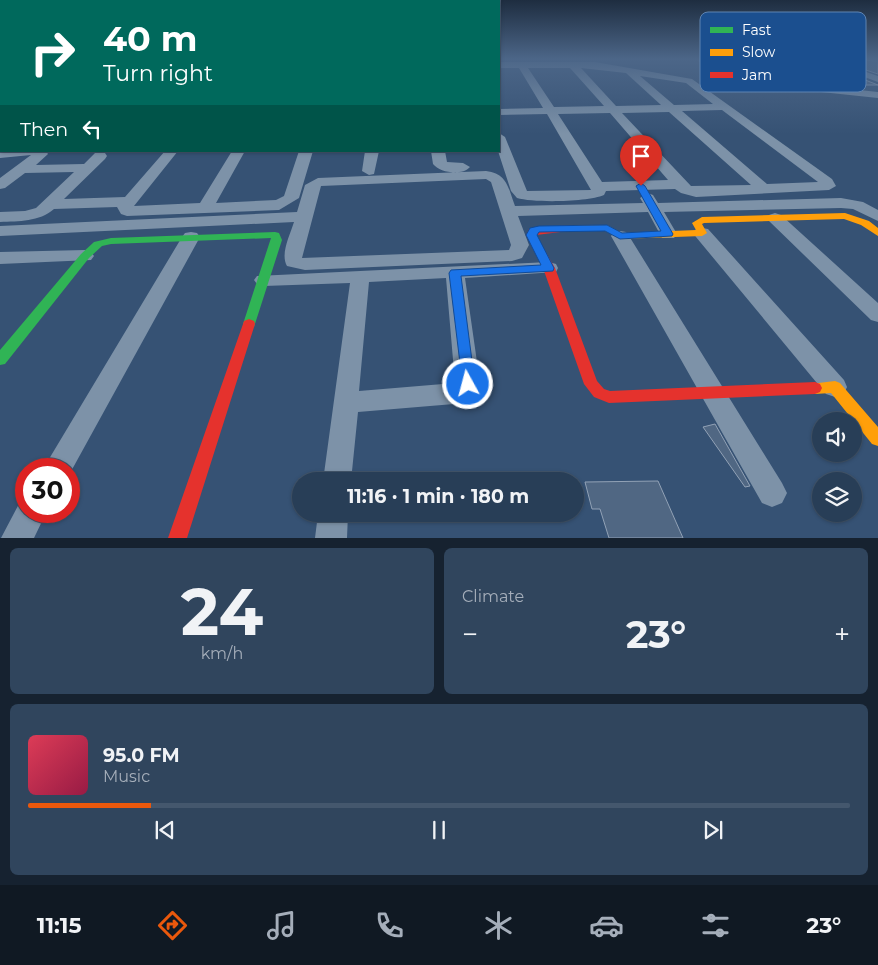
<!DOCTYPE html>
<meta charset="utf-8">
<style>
:root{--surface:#283e57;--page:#30455d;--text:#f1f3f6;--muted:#a5aeba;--line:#44576d;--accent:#ea580c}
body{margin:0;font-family:Montserrat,sans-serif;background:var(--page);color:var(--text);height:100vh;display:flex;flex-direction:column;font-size:19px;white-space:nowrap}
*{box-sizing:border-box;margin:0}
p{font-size:16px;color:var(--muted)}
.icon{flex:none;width:28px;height:28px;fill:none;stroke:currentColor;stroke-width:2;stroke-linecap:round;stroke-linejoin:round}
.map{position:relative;height:538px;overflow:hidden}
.sheet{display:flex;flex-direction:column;gap:10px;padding:10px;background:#162230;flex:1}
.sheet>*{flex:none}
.hud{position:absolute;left:0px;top:0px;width:500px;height:152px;box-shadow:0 1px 4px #0004,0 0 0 1px var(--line);background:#00695c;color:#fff;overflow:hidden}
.tools{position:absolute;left:812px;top:412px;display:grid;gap:10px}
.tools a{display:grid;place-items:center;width:50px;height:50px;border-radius:50%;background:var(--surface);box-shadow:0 1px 4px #0004,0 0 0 1px var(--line);font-size:25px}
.speed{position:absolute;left:15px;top:458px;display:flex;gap:10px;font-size:25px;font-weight:700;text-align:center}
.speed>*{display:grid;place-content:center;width:65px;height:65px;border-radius:50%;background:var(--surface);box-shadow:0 1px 4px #0004,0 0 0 1px var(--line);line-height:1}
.speed .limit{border:8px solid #d22;background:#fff;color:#111}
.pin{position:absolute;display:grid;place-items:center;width:42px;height:42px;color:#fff;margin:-51px -21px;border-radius:50% 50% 50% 0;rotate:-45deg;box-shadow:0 0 5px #0007}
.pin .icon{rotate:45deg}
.me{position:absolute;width:55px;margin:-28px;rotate:353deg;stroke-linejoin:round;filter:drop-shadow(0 0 4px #0008)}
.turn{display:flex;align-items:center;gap:18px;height:105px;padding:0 20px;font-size:22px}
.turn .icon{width:65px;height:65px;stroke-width:2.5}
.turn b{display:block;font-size:35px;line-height:42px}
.then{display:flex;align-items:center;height:48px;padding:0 20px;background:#0003;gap:10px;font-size:19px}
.big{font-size:38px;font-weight:700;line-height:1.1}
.sheet .tile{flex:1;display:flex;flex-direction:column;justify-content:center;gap:8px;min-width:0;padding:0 18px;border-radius:8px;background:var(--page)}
.sheet .dial{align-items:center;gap:0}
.dial b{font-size:65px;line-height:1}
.song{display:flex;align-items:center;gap:15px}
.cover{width:60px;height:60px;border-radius:8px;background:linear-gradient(135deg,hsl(350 70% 55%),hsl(340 70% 35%))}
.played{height:5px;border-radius:2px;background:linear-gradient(90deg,var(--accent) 15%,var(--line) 15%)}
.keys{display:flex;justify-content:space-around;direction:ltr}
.heat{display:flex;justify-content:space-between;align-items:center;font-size:28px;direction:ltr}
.sheet .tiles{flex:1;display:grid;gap:10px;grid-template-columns:1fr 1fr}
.tile:last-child{grid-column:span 2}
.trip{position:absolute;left:292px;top:472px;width:292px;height:50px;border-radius:25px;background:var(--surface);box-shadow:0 1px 4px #0004,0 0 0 1px var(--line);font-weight:700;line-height:50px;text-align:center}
.tabs{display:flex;height:80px;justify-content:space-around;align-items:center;background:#101923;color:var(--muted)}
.tabs .icon{width:35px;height:35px}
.tabs .current{color:var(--accent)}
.tabs b{font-size:22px;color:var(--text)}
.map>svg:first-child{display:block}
.building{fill:#506783;stroke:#92a2b6}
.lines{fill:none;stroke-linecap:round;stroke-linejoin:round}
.street{fill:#7d92a8;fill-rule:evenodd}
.fast{fill:#30b455;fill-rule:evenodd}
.slow{fill:#ff9f0a;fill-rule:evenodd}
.jam{fill:#e5322d;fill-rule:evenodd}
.route{fill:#1a73e8;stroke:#114b97}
.key{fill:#1b4f8f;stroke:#5f84b1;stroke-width:1}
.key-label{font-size:14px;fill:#fff}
</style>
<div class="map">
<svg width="878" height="538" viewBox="0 0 878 538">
<rect width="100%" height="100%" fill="#365274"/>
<path class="building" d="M833,59L878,61V74Z
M793,60H814L878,85H830L816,78H775L748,63L796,62Z
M715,424L750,486L745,487L703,427Z
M658,481L683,538H609L600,509H592L585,482Z"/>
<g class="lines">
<path class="street" d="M696,59H705L730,76L878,92V98L727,82Z
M816,59H827L878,76V82Z
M499,62H595L692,79L832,179L836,186L829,190L696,197L681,193L675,189L606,191L604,195C588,202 534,203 517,198L511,191L498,151L499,133L505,137L527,191L591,190L547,114L499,115V109L543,108L519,68H499ZM528,68H570L604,106L554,107ZM581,68L626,73L661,105L616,106ZM640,76L686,83L713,104L674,105ZM722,110L818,182L767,184L682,111ZM669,112L751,185L691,186L622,113ZM610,113L668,180L602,182L558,114Z
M0,150L46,151L48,154L36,165L84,164L95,153H105L107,156L105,159L64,199L125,197L165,151H178L134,206L200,203L232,151H245L216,203L276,200L284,196L299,151H313L299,198L279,210L127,216L121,214L117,207L54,209C39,222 19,221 0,222V212L25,211L36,208L74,172L25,173L5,188L0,189V178L31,155L0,158Z
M365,151H379L374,174L369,175L362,171Z
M431,151H445L447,162L463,163L470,167C462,176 440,173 433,164Z
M486,171C508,174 508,188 515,206L643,203L640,198L648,193L653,195L658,203L841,198L863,202L878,210V221L853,209L841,208L664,212L677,234L674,238H662L648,212L518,216L529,245L522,258L512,261L305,270L287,266C280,254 290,235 294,222L0,236V226L297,212L305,185L318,178ZM486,179L491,182L511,245L509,250L302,258L321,186Z
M775,213L781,215L878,303V322L871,320L769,221L767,218L769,215Z
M702,228L708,229L844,380L847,387L844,394L835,397L826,394L696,237L693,233L696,229Z
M620,231L626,232L629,236L782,483L787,493L782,503L772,507L762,503L611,236L614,232Z
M191,232L197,233L200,237L69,475V469H43L182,237L185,233Z
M85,250L91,252L94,256L91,260L0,264V252Z
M549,262L556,264L558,268L556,272L465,278L480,383L473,397L454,404L358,412L351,481H323L350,283L264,286L257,284L254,280L257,276ZM446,278L455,383L359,391L369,282Z
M26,498V511H47L34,538H1L21,500Z
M318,514H348L347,538H315Z"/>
<path class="fast" d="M275,232L279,233L282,240L254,327H244L243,324L271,238L111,244L102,246L89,258L5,364L0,365V350L81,254L94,242L111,238Z"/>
<path class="slow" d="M845,213L869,221L878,228V236L861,225L844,219L704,223L702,224L707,233L702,236L620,239L605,231H573L568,228L573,225H607L622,233L696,230L692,223L702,217Z
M835,381L840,383L878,427V446L872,444L831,393L815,394L810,392L808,388L810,384Z"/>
<path class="jam" d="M573,225L578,228L577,230L536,235L555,268L597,381L604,389L610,391L815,382L820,384L822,388L820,392L815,394L609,403L594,397L584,384L543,268L526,235L529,229L533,228Z
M249,319L254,321L255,324L187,538H168L243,324L244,321Z"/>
</g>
<linearGradient id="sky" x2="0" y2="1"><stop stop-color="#1e2d40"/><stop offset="0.44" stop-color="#4c6688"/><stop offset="1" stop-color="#4c6688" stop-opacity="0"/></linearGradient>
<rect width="878" height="134" fill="url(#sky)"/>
<path class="route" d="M641,183L645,186L673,234L672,236L620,239L605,231L539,232L537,235L554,268L553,271L461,276L475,384L473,388H463L449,273L451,270L541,265L526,235L530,228L539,226L607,225L622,233L661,231L636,186Z"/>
<rect x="700" y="12" width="166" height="80" rx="8" class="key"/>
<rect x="710" y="27" width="23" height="6" fill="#30b455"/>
<rect x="710" y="49" width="23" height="7" fill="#ff9f0a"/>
<rect x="710" y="72" width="23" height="6" fill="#e5322d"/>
<g class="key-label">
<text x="742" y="35">Fast</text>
<text x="742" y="57">Slow</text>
<text x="742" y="80">Jam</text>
</g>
</svg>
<div class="tools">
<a><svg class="icon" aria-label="sound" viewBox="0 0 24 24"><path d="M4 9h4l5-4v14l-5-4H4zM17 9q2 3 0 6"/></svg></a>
<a><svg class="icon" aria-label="layers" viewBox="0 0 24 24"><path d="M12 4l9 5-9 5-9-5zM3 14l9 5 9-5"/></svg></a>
</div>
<div class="speed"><div class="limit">30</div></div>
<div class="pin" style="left:641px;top:186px;background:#d93025"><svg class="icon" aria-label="arrive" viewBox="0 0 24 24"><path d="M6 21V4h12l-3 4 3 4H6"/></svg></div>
<svg class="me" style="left:468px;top:384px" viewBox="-20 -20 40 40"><circle r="17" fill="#1a73e8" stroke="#fff" stroke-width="3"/><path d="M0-11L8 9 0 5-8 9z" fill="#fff"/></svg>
<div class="trip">11:16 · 1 min · 180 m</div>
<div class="hud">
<div class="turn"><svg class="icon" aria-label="right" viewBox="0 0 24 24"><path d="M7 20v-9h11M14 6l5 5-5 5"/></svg><div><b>40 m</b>Turn right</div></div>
<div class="then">Then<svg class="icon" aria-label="left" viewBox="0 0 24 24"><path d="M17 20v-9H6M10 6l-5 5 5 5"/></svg></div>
</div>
</div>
<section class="sheet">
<div class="tiles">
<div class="tile dial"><b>24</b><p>km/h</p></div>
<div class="tile"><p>Climate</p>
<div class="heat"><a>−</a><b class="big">23°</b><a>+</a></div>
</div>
<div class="tile">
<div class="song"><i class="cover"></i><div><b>95.0 FM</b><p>Music</p></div></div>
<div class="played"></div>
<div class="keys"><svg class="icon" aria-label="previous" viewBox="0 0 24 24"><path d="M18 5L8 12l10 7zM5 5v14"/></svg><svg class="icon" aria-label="pause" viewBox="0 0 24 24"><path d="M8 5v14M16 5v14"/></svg><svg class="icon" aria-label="next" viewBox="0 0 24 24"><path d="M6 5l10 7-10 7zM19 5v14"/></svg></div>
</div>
</div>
</section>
<nav class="tabs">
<b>11:15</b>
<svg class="icon current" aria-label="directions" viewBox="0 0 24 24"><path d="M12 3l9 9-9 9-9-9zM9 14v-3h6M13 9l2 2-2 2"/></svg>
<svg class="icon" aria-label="music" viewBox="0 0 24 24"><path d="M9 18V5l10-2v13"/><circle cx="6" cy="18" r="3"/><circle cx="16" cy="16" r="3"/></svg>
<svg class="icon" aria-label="phone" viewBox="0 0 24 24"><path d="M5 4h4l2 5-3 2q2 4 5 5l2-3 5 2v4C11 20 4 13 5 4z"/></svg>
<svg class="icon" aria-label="climate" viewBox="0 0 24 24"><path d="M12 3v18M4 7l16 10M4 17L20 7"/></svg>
<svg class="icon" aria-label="car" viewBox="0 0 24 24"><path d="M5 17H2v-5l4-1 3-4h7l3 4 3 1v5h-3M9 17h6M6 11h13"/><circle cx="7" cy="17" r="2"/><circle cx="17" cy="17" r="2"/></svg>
<svg class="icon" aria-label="filters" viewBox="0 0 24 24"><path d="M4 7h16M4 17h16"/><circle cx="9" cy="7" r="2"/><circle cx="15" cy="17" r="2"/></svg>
<b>23°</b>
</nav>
